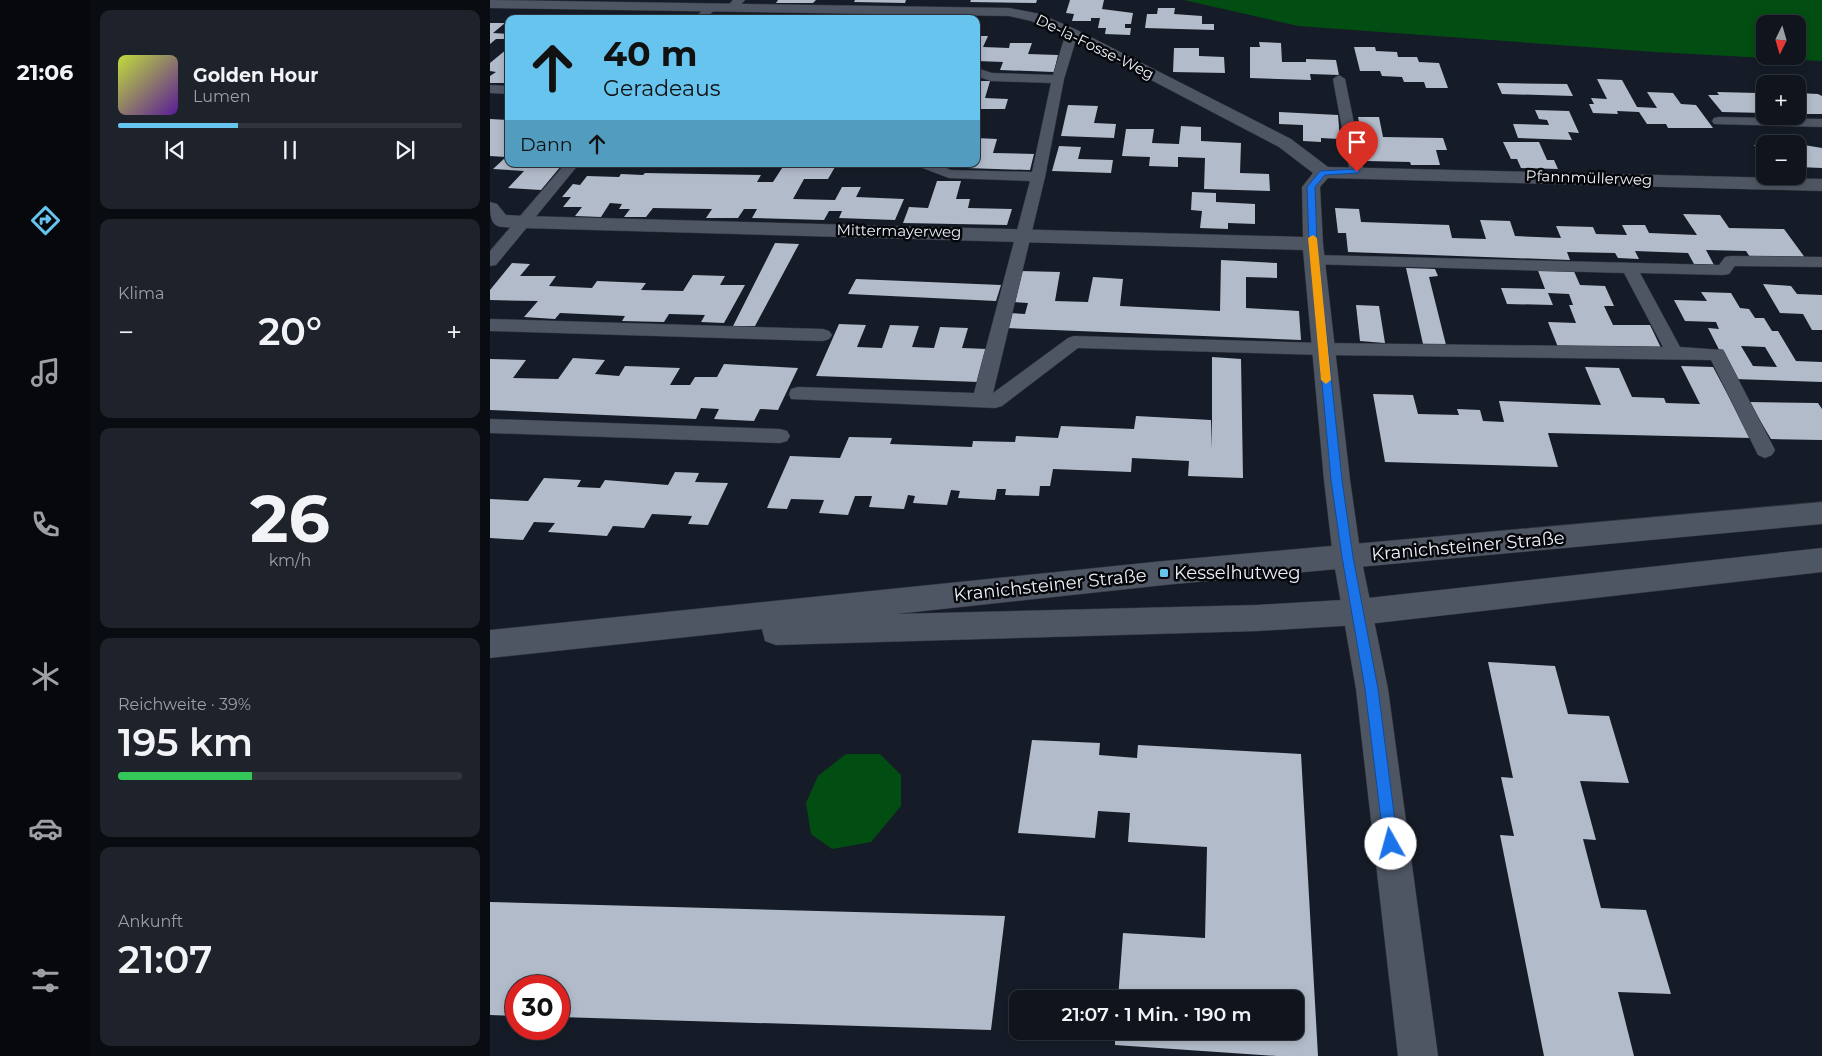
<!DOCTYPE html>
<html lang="de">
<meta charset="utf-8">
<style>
:root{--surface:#10151d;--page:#1e222a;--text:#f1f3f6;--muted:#9c9fa4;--line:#30343b;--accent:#66c4ef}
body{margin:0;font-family:Montserrat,sans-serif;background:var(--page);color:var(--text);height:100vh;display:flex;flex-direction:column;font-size:19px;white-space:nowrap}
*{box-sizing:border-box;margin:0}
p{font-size:16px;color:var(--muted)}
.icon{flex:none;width:28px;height:28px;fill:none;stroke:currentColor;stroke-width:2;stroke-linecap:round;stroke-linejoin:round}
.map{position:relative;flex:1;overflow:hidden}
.panel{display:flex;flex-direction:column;gap:10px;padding:10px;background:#090c10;width:400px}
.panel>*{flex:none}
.top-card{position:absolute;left:15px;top:15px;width:475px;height:152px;border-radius:10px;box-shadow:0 2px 8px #0003,0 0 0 1px var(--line);background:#66c4ef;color:#111;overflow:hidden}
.needle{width:32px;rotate:185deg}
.fabs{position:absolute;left:1266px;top:15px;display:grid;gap:10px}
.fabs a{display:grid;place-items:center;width:50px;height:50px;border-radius:10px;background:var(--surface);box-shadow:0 2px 8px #0003,0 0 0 1px var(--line);font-size:25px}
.speed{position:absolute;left:15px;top:975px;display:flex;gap:10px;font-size:25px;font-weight:700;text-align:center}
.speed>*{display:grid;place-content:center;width:65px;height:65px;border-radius:50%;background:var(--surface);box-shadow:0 2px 8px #0003,0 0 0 1px var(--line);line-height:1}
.speed .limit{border:8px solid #d22;background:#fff;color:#111}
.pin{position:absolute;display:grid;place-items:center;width:42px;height:42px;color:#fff;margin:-51px -21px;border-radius:50% 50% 50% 0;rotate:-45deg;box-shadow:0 0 5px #0007}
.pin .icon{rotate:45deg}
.me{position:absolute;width:55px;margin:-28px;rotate:353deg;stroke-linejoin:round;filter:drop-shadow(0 0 4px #0008)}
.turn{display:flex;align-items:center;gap:18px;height:105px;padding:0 15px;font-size:22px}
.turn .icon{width:65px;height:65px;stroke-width:2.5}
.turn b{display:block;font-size:35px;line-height:42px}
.then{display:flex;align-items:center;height:48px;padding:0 15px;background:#0003;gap:10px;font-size:19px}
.big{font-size:38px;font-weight:600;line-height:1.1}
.panel .tile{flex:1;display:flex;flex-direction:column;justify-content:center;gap:8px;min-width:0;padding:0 18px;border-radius:10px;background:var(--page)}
.panel .dial{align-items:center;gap:0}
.dial b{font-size:65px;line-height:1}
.song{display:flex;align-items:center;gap:15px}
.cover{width:60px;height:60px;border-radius:8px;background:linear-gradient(135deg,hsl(70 70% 55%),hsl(270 70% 35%))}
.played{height:5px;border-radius:2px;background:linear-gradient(90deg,var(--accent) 35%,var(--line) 35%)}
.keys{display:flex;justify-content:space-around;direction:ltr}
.heat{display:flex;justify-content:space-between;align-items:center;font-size:28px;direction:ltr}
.charge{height:8px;border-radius:4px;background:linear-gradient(90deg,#34c759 39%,var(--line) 0)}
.trip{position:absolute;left:519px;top:990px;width:295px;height:50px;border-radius:10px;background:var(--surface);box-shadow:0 2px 8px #0003,0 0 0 1px var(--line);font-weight:600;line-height:50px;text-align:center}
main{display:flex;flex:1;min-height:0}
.tabs{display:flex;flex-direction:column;width:90px;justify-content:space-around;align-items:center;background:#06080c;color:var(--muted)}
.tabs .icon{width:35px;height:35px}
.tabs .selected{color:var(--accent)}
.tabs b{font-size:22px;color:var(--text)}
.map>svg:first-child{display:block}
.green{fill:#024e12;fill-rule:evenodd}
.building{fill:#b2bbca;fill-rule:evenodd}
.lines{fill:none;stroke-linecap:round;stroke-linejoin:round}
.service-casing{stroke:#31353e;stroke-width:1}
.minor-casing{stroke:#31353e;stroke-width:1}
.secondary-casing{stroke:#31353e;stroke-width:1}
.service{fill:#4f5663;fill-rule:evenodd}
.minor{fill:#4f5663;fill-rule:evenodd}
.secondary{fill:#4f5663;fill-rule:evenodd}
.route{fill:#1a73e8;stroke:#114b97}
.slow{fill:#f59e0b}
.poi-dot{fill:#66c4ef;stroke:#05070b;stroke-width:2}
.labels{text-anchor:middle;stroke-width:5;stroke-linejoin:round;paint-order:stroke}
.far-street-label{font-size:15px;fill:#ebeff7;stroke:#05070b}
.street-label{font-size:18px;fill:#ebeff7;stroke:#05070b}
.poi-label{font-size:18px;fill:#ebeff7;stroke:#05070b;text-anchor:start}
</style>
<main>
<nav class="tabs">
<b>21:06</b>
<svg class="icon selected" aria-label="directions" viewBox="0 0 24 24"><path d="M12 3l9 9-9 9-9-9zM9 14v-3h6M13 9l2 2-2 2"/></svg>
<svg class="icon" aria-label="music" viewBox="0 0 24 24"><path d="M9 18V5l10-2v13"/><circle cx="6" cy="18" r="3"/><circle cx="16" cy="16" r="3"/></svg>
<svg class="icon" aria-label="phone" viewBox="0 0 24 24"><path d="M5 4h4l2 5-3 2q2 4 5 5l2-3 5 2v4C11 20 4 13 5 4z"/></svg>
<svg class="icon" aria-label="climate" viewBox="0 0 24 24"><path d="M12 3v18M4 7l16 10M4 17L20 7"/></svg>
<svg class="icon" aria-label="car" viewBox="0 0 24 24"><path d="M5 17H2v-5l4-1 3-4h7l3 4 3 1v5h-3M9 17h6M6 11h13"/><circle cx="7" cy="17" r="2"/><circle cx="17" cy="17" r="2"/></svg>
<svg class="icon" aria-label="filters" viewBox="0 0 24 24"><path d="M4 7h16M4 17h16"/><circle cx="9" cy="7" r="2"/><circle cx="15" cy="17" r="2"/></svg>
</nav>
<section class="panel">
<div class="tile">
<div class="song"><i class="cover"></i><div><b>Golden Hour</b><p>Lumen</p></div></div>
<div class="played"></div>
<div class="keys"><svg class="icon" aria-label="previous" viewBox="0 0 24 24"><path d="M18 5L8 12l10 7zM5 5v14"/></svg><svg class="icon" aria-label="pause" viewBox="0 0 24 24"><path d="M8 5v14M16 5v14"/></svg><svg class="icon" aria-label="next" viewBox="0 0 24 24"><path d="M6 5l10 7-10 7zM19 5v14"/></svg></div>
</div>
<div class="tile"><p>Klima</p>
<div class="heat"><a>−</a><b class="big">20°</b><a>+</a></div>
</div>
<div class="tile dial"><b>26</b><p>km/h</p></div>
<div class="tile"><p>Reichweite · 39%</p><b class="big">195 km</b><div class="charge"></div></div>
<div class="tile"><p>Ankunft</p><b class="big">21:07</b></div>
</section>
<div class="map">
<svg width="1332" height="1056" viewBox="0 0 1332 1056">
<rect width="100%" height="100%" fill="#161c27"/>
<path class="green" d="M694,0H1332V61L1165,52L808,26ZM1275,24H1308V56H1275Z
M356,754H390L411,775V806L381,842L342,849L321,834L316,803L328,776Z"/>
<path class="building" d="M288,0H326L323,3H286Z
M365,0H416L415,3L364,2Z
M481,0H547L546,3L480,2Z
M580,0H614L612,9L643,13L641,24H635V28H641L640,35L615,34L616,28H608L610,18H601V21H582L584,14L576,13Z
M668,8H685L684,14L712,16V24H724V30L655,28L657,14H667Z
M0,23H15L3,33L19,34V36L15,39H6L0,44Z
M486,36H498L493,47L519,48L520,43H542L538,54L568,55L564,72L510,70L513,62L487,61L489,56H486Z
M769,42L791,43L792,62H816V59L846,60L849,75L820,74L821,80L760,78V47H770Z
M864,47H885L886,51L907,52L908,57H927L929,62L949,63L958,88H936L934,82H914L912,77L892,76L890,71H870Z
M684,48H709V56L734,57L735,73L683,72Z
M17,49H19V83H0V76L6,72L0,71V63Z
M1107,79L1132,80L1147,107L1167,108L1157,92L1183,93L1191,104L1206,105L1223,128H1178L1176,124H1157L1149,112L1127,111L1128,114L1103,113L1099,104H1104L1101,98L1117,99Z
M486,81H500L495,98L518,99L515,109H486Z
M1007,83L1077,84L1083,96L1012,94Z
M1227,92L1268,93L1275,95V113L1232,112L1218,95H1229Z
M1308,93L1328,94L1332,96V114H1308Z
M578,105L608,106L604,123L626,124L624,138L571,136Z
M1045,110L1079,111L1089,133L1078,132L1082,140L1028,138L1023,124L1059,125L1057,120L1049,119Z
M789,112L848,115L850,139L831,138V142L813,141V125L789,124Z
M868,117H889L893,137L953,138L957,150H946L950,165H921L920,162L877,161Z
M0,119L18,120L14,124L19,125V164L71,166L51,190L18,188L34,171L3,169L16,157L0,156Z
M691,126L711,127V141L751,143L750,173L779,174L780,191L714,189L715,158L688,157V167L659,166L660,157L632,156L636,129H664L662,143L689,144Z
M486,138L507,139L503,153L544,154L540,170L476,168L477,164H486Z
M1013,142H1049L1057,160H1064L1068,169L1031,168L1027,159H1021Z
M1272,143H1275V160L1264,145L1274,146Z
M1308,144L1332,148V168L1308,167Z
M569,146L591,147L588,159L623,160L621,173L562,171Z
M294,165L345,167L338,179H314L303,199L345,200L352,187H371L366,197L414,199L405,220L349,218L352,211H339L334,220L262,218L267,209H254L248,218H216L222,209L163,208L156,217H134L140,209H129L132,204L120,203L111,217L85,216L92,207H73L81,197H72L83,184L90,185L97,176L129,177L131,174L153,175L155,173L271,175L267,182H283Z
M447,181H471L466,199H480L478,208L522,209L517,225L413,223L419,207L438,208Z
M702,192L726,193V202L765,204V224L738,223V229L710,228L712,211L701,210Z
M845,208L869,209L871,222L959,225L962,238L996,239L990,220L1020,221L1025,236L1071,238L1066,226L1103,227L1106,234L1137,235L1132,225H1155L1159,233L1207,235L1193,214L1230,215L1239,228L1294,229L1316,259L1260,257L1256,251L1216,250L1224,265L1204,264L1198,253L1145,251L1149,259L1128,258L1125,253L1077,252L1080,260L858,252L856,233H848Z
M285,243L309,244L265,326H243Z
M731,260L787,263V278L756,277V308L809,311L811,340L516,328L519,313L535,314L538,303L523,302L530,271L570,272L565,301L598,302L603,277L633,279L630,306L730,311Z
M22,263L40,264L30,276H66L59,286L102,288L107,281L156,283L151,290L193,291L203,275L235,276L230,285H255L234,323L211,322L215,315L179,314L174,322L132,321L135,316L70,313L65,319L34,317L48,301L0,300V290Z
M916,268L945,269L948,276L939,277L956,345L933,344Z
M1047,268L1083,269L1090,285L1115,286L1124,306H1114L1123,325H1160L1171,348L1068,347L1058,322L1086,323L1079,305H1083L1079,294L1058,293L1063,305L1017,304L1011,288L1055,289Z
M366,279L511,285L506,301L358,294Z
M1273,284L1301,286L1307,294L1332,295V330H1322L1313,314L1290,313Z
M1211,292L1241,293L1250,308L1259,309L1265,318H1274L1282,331H1288L1306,361L1332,362V382L1244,379L1218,328L1229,329L1226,322L1195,321L1184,300L1217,301ZM1251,346L1275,347L1287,367L1263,366Z
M866,305L889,306L895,343L870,341Z
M349,324L376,325L367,347L392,348L400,325L429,326L422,347L444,348L450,327L478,328L472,348L497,349L489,382L326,376Z
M722,357L751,359L753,478L698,476L699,461L642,458L641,472L563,469L560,486H550L549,496L515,495L516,489H507L505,500L468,498L470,491L461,490L457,505L423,503L425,496L418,495L414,509L379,507L382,496H365L358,515L329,513L334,500L301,499L297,509L277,508L300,456L350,458L359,437L402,438L400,444L482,447L483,441L525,442L526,436L568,438L571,426L644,429L646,416L721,420L722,449Z
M83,358L115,360L105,374L129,376L135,366L190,368L180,385H200L205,377H227L234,364L308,368L288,410L270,409L264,421L224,419L229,409L211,408L206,419L0,410V359L36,360L23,378L68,379Z
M1191,366L1223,367L1261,438L1058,433L1068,467L895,462L883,394L923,395L928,414L969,415L967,409L990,410L993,421L1014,422L1009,401L1111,405L1095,367L1129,368L1142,397L1174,398L1176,403L1210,404Z
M1259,402L1328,403L1332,409V440L1281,439Z
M185,472L209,473L205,482L238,483L218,525L198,524L202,516L162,514L154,528L123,526L117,536L58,532L65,523L44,522L33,540L0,538V499L38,501L54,478L91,480L87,487L110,488L115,480L178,485Z
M998,662L1065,666L1078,714L1119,716L1139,783L1090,781L1106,840L1093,839L1111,908L1156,910L1181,994L1128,992L1144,1056H1054L1010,835L1024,836L1011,777L1023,778Z
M542,740L610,743L609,755L647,758L648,745L811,754L828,1056H787L625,1045V1031H805V999H628L633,933L715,938L717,847L638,842L640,813L608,811L605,838L528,833Z
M0,902L515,916L501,1030L69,1017V986H26V1016L0,1015Z"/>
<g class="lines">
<defs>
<path id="service" d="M243,0H255L246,10H238L236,8Z
M220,5L226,8L216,19H204L216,6Z
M582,30L588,33L574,79L555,177L503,393L578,338L584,336L833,343L1173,347L1134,273L819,264L817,260L819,256L825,255L1229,265L1235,257L1241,256L1332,257V267L1245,266L1239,274L1233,275L1150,273L1190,347L1233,350L1285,450L1282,455L1275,458L1268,455L1221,360L833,355L588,348L512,406L505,408L301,399L299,394L301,389L308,387L484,393L540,181L459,178L430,167L428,164H447L461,170L542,172L561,83L501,81L486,76V68L502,73L563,75L576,33Z
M849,75L855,79L874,172L867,176L860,172L843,79Z
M0,85L19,86V94L0,93Z
M1229,117L1332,119V127L1224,124L1222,121L1224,118Z
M75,164H89L6,265L0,266V251Z
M0,319L333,329L339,331L342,335L339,339L333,341L0,331Z
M0,419L290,429L297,431L300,436L297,441L290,443L0,433Z"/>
<path id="minor" d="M0,0L519,8L550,14L587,30L801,139L838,167L1332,179V191L838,178L830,187L833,244L860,480L871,557L898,689L948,1056H908L866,689L843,557L834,480L813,250L33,228C7,226 0,232 0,202L7,204L16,215L33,216L813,237L812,187L823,173L789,147L577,36L541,21L519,16L0,8Z"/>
<path id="secondary" d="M1332,502V524L674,585L406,614L767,605L869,599L1332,548V572L869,625L767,631L286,645L275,641L272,629L0,658V630L674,561Z"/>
</defs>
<use href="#service" class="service-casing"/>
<use href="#minor" class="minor-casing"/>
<use href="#secondary" class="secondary-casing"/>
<use href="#service" class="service"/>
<use href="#minor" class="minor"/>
<use href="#secondary" class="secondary"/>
</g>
<path class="route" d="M867,169L869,170V173L835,175L825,187L827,244L852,480L863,557L888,689L908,844L906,849L901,851L896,849L894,844L875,689L852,557L841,480L819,244L817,187L830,171Z"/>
<path class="slow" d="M823,235L827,238L841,380L836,384L831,380L818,238Z"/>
<rect class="poi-dot" x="669" y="568" width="10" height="10" rx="2.5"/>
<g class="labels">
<g class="far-street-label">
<text transform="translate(605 47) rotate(26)" y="5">De-la-Fosse-Weg</text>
<text transform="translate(1099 178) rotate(2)" y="5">Pfannmüllerweg</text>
<text transform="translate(409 231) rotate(1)" y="5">Mittermayerweg</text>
</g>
<g class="street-label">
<text transform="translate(978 546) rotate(-5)" y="6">Kranichsteiner Straße</text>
<text transform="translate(560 585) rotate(-6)" y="6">Kranichsteiner Straße</text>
</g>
<g class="poi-label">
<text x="684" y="579">Kesselhutweg</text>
</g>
</g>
</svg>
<div class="fabs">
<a><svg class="needle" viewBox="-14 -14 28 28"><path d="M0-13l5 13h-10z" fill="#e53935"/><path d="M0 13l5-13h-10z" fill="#9c9fa4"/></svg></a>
<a>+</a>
<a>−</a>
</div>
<div class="speed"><div class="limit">30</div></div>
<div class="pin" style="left:867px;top:172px;background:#d93025"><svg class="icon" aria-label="arrive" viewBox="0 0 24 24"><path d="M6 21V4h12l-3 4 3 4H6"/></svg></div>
<svg class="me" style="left:901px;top:844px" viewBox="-20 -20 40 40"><circle r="19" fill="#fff"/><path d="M0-13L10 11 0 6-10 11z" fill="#1a73e8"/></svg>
<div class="trip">21:07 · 1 Min. · 190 m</div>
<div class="top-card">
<div class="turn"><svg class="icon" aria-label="ahead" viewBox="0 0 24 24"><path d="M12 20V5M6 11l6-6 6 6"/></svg><div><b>40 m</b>Geradeaus</div></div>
<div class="then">Dann<svg class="icon" aria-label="ahead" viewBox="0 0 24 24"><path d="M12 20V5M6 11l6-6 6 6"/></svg></div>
</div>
</div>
</main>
